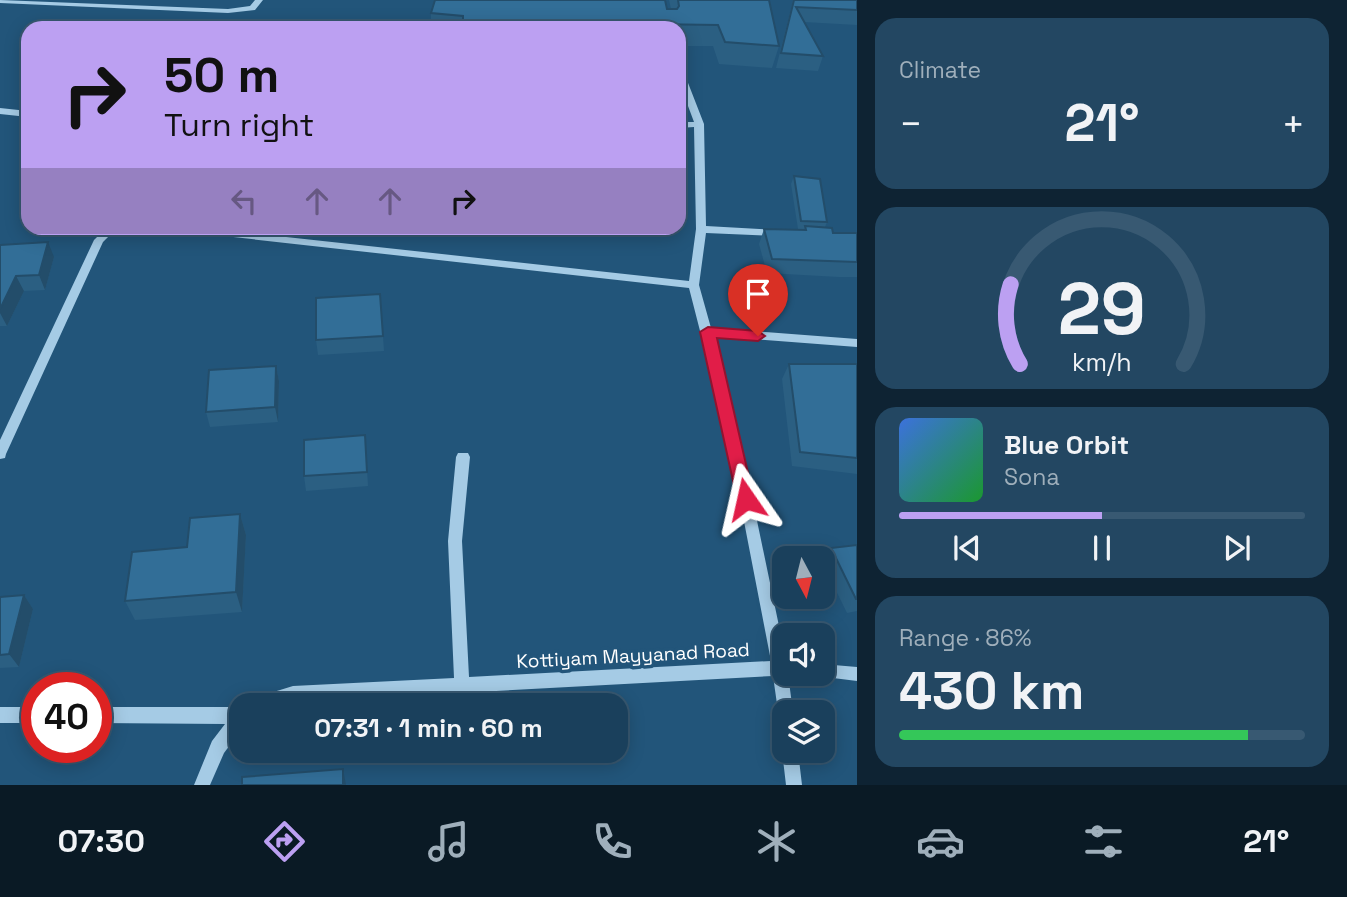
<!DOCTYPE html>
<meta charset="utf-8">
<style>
:root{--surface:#1a405c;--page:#234762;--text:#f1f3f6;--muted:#9fafbb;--line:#385972;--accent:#bca0f2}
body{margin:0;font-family:"Space Grotesk",sans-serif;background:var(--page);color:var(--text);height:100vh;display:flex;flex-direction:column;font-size:26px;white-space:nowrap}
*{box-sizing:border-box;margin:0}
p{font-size:23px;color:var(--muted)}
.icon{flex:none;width:38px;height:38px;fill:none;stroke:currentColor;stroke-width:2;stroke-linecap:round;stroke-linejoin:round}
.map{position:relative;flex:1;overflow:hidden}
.panel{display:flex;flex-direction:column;gap:18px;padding:18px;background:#0e2333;width:490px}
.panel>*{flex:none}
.banner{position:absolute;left:21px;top:21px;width:665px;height:214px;border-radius:21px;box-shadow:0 4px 18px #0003,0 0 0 2px var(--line);background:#bca0f2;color:#111;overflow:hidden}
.needle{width:46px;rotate:173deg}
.buttons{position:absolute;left:772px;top:546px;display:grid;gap:14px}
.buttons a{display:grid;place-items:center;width:63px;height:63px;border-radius:14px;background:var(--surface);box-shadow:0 4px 18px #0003,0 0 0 2px var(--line);font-size:35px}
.speed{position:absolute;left:21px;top:672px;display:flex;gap:14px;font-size:35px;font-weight:700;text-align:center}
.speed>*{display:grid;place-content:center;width:91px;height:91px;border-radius:50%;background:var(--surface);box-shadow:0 4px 18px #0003,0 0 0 2px var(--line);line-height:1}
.speed .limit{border:10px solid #d22;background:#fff;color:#111}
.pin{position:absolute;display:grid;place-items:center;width:60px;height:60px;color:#fff;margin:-72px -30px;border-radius:50% 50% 50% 0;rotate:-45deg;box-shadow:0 0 7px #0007}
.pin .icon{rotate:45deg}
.me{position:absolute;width:77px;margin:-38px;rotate:349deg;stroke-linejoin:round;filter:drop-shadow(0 0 5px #0008)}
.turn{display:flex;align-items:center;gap:24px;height:147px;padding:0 28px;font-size:32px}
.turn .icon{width:91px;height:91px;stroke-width:2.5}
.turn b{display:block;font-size:49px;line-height:60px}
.lanes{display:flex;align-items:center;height:66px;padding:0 28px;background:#0003;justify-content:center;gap:35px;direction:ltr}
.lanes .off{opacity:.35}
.big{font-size:52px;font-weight:600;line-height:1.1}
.panel .widget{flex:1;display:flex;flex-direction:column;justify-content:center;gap:10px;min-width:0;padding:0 24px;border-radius:21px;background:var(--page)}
.panel .dial{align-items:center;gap:0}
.dial svg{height:182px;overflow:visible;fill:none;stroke:var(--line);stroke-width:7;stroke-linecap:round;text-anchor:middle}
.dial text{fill:var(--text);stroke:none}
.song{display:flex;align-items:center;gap:21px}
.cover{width:84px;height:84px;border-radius:10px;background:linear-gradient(135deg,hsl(220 70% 55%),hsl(130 70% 35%))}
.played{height:7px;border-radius:4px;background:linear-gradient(90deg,var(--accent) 50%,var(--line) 50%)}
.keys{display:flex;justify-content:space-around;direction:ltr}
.heat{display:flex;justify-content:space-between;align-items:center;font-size:38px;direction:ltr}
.charge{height:10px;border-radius:5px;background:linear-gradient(90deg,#34c759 86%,var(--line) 0)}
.trip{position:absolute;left:229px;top:693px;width:399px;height:70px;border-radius:21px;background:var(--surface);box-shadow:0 4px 18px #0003,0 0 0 2px var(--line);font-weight:600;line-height:70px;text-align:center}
.tab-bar{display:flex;height:112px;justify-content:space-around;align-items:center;background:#0a1a25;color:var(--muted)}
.tab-bar .icon{width:49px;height:49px}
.tab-bar .active{color:var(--accent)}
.tab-bar b{font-size:32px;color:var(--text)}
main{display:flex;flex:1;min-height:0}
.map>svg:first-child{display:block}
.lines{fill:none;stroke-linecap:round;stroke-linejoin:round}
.minor{fill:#a5cbe5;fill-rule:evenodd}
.wall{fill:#2b5f82}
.shaded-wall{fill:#234d6a}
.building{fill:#326e97;stroke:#234d6a;stroke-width:2}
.route{fill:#e11d48;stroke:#92132f;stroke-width:2}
.labels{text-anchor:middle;stroke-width:7;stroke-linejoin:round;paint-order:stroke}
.street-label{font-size:19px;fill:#fff;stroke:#22557a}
</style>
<main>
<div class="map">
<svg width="857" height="785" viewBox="0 0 857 785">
<rect width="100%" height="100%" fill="#22557a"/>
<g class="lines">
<path class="minor" d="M0,0L228,9L250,6L255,0H263L255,10L228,13L0,3Z
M679,67L683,70L704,124L706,226L776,230L781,233L776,236L706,233L699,285L711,328L857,339V347L713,336L741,444L784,650V674H788L793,712H784V719L779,718L773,676L293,702L281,705H249L251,699L293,686L454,678L448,541L456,457L458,453H468L470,457L462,541L469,677L771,661L729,444L689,288L179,231L174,228H204L689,281L696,229L694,127L679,128V122H694L679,82Z
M0,108L28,111V117L0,114Z
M106,228H117L103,242L6,454L5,458L0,459V440L94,240Z
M822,664L857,667V681L817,676L815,674H822Z
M0,707H37V723H0Z
M96,707H242V729L224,753L210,785H194L212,741L225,724L96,723Z
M784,746V751H798L802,785H786L782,751Z"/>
</g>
<path class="wall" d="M669,0H769L779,46L772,68L719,64L713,46H679V28H431V13L671,9Z
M793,0H857V25L804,22L823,56L818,71L776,68Z
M794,176L827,222L825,227L833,233H857V277H839L767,273L759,244L764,229L803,230L804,229H798L791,184Z
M160,228H174L173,231Z
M0,245L54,257L45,290L24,291L7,326H0Z
M383,336L384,351L318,355L316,340Z
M789,364H857V474L792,466L782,379Z
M276,366L279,381L278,422L210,427L206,412Z
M365,435L368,486L306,491L304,476Z
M240,514L246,535L242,612L135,620L125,601L187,547Z
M857,545V611L847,613L822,562L831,548Z
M24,595L33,609L19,667L0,668V597Z"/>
<path class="shaded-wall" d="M48,242L54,257L45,290L39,275Z
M16,276L24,291L7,326L0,313V309Z
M276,366L279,381L278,422L275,407Z
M240,514L246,535L242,612L236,592Z
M24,595L33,609L19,667L9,654Z
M343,769L346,785H343Z"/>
<path class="building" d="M435,0H665L667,9H677L679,6L678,0H769L779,46L725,42L718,25L579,23L582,28H463V16L431,13Z
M794,0H857V10L796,7L823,56L781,53Z
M794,176L820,179L827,222L801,221Z
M805,226L832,228L833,233H857V262L772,259L764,229L806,230Z
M48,242L39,275L16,276L0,309V245Z
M380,294L383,336L316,340V298Z
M789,364H857V458L800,452Z
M276,366L275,407L206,412L209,370Z
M365,435L367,472L304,476V440Z
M240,514L236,592L125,601L132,552L187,547L190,518Z
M857,545V599H856L831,548Z
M24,595L9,654L0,655V597Z
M343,769V785H242V777Z"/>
<path class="route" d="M708,327L758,331L765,336L758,341L717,338L754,499L752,504L746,506L739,504L737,499L700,332Z"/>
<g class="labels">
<g class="street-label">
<text transform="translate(633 655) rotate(-3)" y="7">Kottiyam Mayyanad Road</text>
</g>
</g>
</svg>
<div class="buttons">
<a><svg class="needle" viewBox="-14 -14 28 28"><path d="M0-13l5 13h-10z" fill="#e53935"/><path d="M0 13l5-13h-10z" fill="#9fafbb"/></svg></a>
<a><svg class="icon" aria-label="sound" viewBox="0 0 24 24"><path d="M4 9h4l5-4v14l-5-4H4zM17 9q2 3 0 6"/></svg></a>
<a><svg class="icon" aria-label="layers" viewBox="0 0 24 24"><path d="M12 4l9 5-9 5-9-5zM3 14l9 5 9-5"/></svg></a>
</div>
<div class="speed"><div class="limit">40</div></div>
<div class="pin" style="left:758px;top:336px;background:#d93025"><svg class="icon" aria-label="arrive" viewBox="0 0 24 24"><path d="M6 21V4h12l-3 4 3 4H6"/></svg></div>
<svg class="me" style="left:746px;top:499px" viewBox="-20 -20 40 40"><path d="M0-17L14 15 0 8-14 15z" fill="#e11d48" stroke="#fff" stroke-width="4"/></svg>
<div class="trip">07:31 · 1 min · 60 m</div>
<div class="banner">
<div class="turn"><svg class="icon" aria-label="right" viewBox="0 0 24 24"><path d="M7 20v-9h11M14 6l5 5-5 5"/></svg><div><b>50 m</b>Turn right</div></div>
<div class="lanes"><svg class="icon off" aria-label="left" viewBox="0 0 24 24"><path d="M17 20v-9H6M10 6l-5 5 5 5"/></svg><svg class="icon off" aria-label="ahead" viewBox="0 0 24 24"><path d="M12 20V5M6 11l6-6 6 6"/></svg><svg class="icon off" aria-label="ahead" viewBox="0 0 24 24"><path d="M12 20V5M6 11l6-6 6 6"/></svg><svg class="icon" aria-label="right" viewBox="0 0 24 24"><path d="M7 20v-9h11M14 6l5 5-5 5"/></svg></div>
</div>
</div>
<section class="panel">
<div class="widget"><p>Climate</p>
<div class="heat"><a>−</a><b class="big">21°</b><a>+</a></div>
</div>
<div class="widget dial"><svg viewBox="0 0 100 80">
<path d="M14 69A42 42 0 1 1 86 69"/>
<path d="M14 69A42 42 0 0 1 10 34" stroke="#bca0f2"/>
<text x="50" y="56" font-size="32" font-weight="700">29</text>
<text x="50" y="72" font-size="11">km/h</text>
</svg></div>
<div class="widget">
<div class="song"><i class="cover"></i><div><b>Blue Orbit</b><p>Sona</p></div></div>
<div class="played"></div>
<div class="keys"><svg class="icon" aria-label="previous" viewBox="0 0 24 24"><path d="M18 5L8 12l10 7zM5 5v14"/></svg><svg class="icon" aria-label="pause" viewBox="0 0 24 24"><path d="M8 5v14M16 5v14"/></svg><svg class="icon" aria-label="next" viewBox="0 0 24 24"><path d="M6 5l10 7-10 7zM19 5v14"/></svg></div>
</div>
<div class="widget"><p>Range · 86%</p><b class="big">430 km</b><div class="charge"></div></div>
</section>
</main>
<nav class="tab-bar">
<b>07:30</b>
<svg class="icon active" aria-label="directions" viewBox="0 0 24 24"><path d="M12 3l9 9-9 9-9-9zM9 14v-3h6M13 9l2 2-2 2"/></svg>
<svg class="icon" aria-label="music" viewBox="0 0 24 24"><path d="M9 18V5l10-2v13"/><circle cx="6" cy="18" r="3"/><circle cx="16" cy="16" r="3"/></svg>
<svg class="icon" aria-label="phone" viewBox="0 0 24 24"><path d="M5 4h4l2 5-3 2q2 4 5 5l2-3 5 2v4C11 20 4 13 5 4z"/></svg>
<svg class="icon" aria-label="climate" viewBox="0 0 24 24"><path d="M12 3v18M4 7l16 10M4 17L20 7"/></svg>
<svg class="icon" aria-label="car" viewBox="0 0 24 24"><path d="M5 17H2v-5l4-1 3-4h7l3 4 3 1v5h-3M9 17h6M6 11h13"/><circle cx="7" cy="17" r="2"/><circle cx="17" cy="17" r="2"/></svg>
<svg class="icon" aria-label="filters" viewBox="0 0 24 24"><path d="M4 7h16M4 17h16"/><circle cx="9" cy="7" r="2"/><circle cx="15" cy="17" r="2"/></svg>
<b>21°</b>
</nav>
